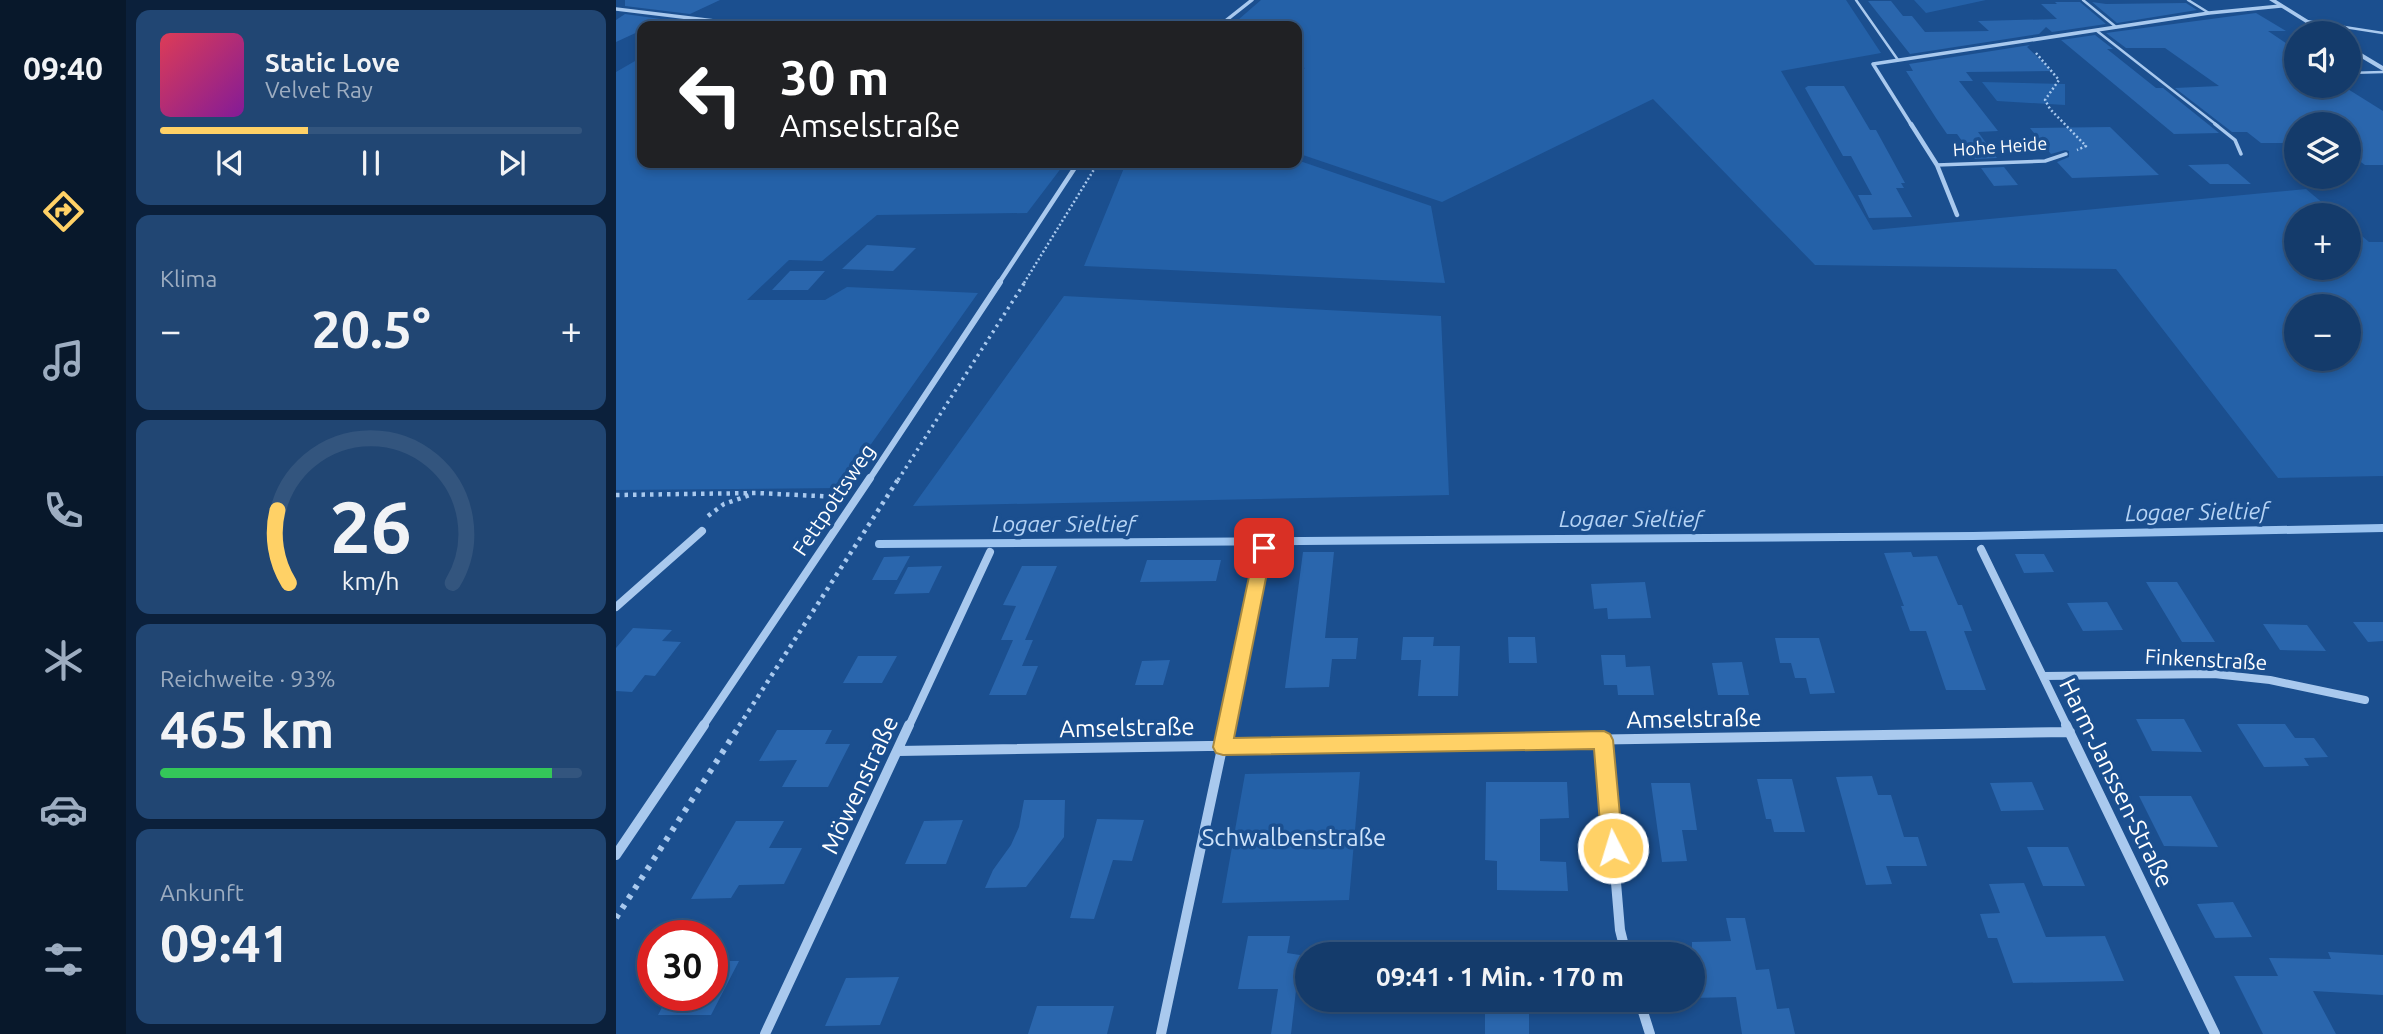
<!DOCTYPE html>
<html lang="de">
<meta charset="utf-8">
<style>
:root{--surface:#143b6b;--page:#214673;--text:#f1f3f6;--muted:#9dadc1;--line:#33557e;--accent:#ffd166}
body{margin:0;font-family:Ubuntu,sans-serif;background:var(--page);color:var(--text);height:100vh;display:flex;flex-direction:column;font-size:26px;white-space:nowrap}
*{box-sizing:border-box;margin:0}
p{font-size:23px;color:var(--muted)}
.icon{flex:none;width:38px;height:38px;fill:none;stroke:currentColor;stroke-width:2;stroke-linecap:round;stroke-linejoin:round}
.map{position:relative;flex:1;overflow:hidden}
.details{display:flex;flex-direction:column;gap:10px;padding:10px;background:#0b203b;width:490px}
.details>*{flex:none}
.banner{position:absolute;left:21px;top:21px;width:665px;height:147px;border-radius:14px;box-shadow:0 4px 10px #0003,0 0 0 2px var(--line);background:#202124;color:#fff;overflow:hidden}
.fabs{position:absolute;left:1668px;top:21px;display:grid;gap:14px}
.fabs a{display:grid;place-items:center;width:77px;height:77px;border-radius:50%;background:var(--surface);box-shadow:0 4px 10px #0003,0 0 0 2px var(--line);font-size:35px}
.speed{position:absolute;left:21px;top:920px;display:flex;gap:14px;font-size:35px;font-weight:700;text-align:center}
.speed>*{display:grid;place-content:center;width:91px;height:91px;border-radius:50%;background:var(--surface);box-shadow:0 4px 10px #0003,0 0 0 2px var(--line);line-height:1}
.speed .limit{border:10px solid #d22;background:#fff;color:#111}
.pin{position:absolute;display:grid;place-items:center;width:60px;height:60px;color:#fff;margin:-30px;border-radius:14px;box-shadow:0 4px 10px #0006}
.me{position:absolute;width:77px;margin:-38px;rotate:355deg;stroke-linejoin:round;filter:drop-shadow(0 0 5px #0008)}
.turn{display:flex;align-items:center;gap:24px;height:147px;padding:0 28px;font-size:32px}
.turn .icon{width:91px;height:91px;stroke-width:2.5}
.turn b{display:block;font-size:49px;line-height:60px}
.big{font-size:52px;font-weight:700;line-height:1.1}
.details .tile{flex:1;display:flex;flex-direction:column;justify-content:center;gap:10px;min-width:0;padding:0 24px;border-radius:14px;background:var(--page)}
.details .dial{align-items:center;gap:0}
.dial svg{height:182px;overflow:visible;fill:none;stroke:var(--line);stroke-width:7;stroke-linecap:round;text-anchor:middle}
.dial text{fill:var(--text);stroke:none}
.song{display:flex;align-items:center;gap:21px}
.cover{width:84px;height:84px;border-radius:10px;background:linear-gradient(135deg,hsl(350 70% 55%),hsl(290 70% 35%))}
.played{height:7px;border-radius:4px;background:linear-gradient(90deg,var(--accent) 35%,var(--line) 35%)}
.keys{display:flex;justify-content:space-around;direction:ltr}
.heat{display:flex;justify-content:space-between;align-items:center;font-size:38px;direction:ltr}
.charge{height:10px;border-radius:5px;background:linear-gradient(90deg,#34c759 93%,var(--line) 0)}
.trip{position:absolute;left:679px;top:942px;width:410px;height:70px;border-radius:35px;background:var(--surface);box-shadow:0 4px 10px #0003,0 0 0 2px var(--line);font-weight:700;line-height:70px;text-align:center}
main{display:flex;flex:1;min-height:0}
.tab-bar{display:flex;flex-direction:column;width:126px;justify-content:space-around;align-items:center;background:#08182b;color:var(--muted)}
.tab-bar .icon{width:49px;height:49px}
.tab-bar .selected{color:var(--accent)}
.tab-bar b{font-size:32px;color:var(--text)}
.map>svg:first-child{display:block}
.green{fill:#2461a8;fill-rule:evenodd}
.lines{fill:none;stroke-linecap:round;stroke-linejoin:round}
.stream{stroke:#9cc4f0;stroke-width:8}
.building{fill:#2a66ad}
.path-far3{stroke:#a9c9ee;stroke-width:2.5;stroke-dasharray:2 2.5;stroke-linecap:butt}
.path-far2{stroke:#a9c9ee;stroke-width:3.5;stroke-dasharray:2.5 4.5;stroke-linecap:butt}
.path-far1{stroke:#a9c9ee;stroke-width:4.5;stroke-dasharray:3.5 5;stroke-linecap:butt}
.path{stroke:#a9c9ee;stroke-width:6;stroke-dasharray:4.5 7;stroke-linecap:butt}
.service-far1{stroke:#a9c9ee;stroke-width:2.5}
.service{stroke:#a9c9ee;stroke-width:3.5}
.minor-far4{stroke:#a9c9ee;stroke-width:3.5}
.minor-far3{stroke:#a9c9ee;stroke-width:4.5}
.minor-far2{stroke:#a9c9ee;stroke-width:6}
.minor-far1{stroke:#a9c9ee;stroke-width:8}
.minor{stroke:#a9c9ee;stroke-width:10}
.tertiary{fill:#a9c9ee;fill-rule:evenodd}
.route{fill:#ffd166;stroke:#a68842;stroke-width:2}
.labels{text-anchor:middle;stroke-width:7;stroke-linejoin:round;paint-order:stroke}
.far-street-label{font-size:18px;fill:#fff;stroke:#1b4f8f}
.street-label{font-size:21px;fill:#fff;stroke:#1b4f8f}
.water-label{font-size:23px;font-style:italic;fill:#b5d3f5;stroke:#1b4f8f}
.near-street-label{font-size:24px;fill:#fff;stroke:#1b4f8f}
.near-park-label{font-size:24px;fill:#cfe3fa;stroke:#1b4f8f}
</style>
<main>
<nav class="tab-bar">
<b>09:40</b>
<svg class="icon selected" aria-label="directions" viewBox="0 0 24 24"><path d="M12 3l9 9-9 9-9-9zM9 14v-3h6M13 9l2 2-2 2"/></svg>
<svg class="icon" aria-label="music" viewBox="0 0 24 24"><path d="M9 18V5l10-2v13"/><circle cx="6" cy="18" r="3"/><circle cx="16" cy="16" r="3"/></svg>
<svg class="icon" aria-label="phone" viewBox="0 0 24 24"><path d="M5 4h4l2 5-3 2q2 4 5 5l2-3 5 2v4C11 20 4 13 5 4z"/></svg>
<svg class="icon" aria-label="climate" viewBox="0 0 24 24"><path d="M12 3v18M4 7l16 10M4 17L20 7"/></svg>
<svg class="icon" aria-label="car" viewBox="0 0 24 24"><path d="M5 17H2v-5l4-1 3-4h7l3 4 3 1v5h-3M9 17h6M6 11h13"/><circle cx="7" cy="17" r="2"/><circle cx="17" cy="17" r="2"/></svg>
<svg class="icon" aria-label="filters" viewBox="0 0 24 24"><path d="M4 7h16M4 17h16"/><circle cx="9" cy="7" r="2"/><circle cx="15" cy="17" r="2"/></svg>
</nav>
<section class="details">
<div class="tile">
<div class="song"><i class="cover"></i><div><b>Static Love</b><p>Velvet Ray</p></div></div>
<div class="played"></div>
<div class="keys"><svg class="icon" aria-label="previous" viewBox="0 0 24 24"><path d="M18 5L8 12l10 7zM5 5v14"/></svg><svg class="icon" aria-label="pause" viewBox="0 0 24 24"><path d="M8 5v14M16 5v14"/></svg><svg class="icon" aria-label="next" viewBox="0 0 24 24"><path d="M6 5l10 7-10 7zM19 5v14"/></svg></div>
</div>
<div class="tile"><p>Klima</p>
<div class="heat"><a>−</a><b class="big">20.5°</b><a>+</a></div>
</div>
<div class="tile dial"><svg viewBox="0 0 100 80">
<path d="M14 69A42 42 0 1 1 86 69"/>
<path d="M14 69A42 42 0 0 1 9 37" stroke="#ffd166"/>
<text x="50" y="56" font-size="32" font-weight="700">26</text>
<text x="50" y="72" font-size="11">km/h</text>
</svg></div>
<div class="tile"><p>Reichweite · 93%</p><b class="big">465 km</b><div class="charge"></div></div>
<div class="tile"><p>Ankunft</p><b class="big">09:41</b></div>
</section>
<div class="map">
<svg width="1767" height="1034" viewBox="0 0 1767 1034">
<rect width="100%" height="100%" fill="#1b4f8f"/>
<path class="green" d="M645,0H1230L1265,53L1165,71L1257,230L1690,189L1721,215H1680V268H1732L1733,225L1753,242H1767V476L1662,478L1500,269L1199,265L1037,99L826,202L681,153V74L689,68L681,66V26H615ZM1680,306H1732V359H1680Z
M1298,0H1370L1310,13Z
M26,57V163H449L411,213L261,215L206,261L173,260L131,300H209L231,287L362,293L224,488L0,490V72Z
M1366,82L1449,84V105L1381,101Z
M681,160L815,206L829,283L468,266L510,163H681Z
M448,296L825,316L833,495L297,506Z
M744,772L733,900L606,903L629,774Z"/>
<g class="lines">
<path class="stream" d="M263,544L1357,536L1767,528"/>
</g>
<path class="building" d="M9,0H104L74,14L9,6Z
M1252,1H1275L1287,16H1296L1309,32L1373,31L1362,21L1441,19L1425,4H1441L1439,2H1464L1490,24L1436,32L1430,27L1423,34L1294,54Z
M1476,2L1490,4L1570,3L1581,10L1501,23Z
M1640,13L1670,31H1652L1680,50V86H1727L1767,111V165H1749L1732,153V124H1680V143H1645L1631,132H1616L1559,88L1603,86L1549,48H1510L1490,33Z
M9,14L59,21L47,26H26V30L0,42V20Z
M1479,35L1497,49H1491L1540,88H1547L1603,133L1558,134L1445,40Z
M1414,45L1411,47L1436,71L1350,72L1357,81H1343L1382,131L1362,132L1381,158L1359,159L1341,134H1331L1320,118L1290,71H1297L1293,64Z
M1192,86H1228L1254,130H1260L1289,183H1285L1288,188H1280L1296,217L1253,218L1242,195H1256L1235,156H1227L1189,88Z
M1494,127L1543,175L1456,178L1441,162L1453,157V151L1449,150L1435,154L1414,128Z
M1612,164L1635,184H1594L1572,165Z
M1388,167L1402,185L1378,186L1365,168Z
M251,245L300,248L277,271L226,269Z
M174,271H209L192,290H156Z
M687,552H718L709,638H742L740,659H716L713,687L669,688Z
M1295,552L1297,557L1321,556L1342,605H1346L1356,631H1348L1370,690H1330L1310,631H1294L1285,606H1288L1268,553Z
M1399,554H1428L1438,572L1408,573Z
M294,556L281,580H256L268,557Z
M531,560H605L600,581L524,582Z
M326,566L313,593L278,594L292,567Z
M406,566H441L409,640H417L406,666H422L410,695H373L397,640H385L400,606L387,605Z
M1029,582L1035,618L992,619L991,608L978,609L975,584Z
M1530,582H1561L1599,642H1566Z
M1491,602L1507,630L1467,631L1451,603Z
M1737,622H1767V641L1752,642Z
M1647,624L1691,625L1710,651L1664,650Z
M17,628L56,630L46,641L65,642L39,676L29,675L16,692L0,691V648Z
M787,637H818L817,646H844L842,696H802L805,660H785Z
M892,637H919L921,663H893Z
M1159,638H1203L1219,693L1194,694L1190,678H1179L1175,663H1164Z
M985,655H1009L1010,667L1034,666L1038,695H1002L1001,685H988Z
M242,656H281L266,683H227Z
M554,660L547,685H519L526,661Z
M1126,662L1133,695H1102L1096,663Z
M1520,719H1568L1586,752L1536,751Z
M1621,724H1669L1679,738H1698L1712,757L1688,758L1693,766L1648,767Z
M161,730H216L209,744H234L212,787H166L181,760L143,761Z
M1256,776L1262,795H1275L1288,837H1302L1311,866H1270L1276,884L1250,885L1220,777Z
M1141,779H1176L1189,832H1158L1155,819H1150Z
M870,782H951L953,818L924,819V861L950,862L952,891L881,890V861L869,860Z
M1416,782L1428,810L1385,811L1374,783Z
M1035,783H1074L1081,830H1066L1071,861L1046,862Z
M1523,796H1575L1602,847L1548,846Z
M408,800H449L448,837L410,887L369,888L377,870L395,845L403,827Z
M481,819L528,820L516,861L497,860L478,919L454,918Z
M347,820L330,864H289L308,821Z
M120,821H168L153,848H186L168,884L123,885L115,898L75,899Z
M1411,847H1452L1469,886H1427Z
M1408,883L1430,937L1489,936L1508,981L1397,983L1381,938H1372L1364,914L1384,913L1373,884Z
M1617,902L1636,937L1599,938L1581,904Z
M1110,918H1129L1140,970L1153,969L1161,1009L1173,1008L1179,1034H1126L1120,997L1076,998V942L1115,941Z
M632,936H674L671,953L684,955L675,1034H655L662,989H622Z
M1712,952L1767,955V995L1697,991L1720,1034H1647L1618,976H1662L1653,958L1715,959Z
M96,961H123L95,1015H42L52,996H96Z
M283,977L264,1025L209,1026L230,978Z
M421,1006H498L491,1034H412Z
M869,1014H913V1034H869Z"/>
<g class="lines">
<path class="path-far3" d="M1420,53L1443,80L1429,100L1434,109L1470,146L1461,150
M408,283L482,163"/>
<path class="path-far2" d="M282,480L409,282"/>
<path class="path-far1" d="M0,495L141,493L222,497
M92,516L108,504L134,495
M123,726L283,478"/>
<path class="path" d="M0,918L124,725"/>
<path class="service-far1" d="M1240,0L1282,60
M1467,0L1500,27
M1572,0L1593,13
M1690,21L1767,33
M1481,31L1602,126
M1732,73L1767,72"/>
<path class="service" d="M1599,124L1619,140L1625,154
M1321,165L1429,161L1450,154"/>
<path class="minor-far4" d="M0,9L140,26
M603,26L636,0
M1296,126L1257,64L1593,13L1665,6"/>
<path class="minor-far3" d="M1295,124L1321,165L1341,215
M383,283L462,163"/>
<path class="minor-far2" d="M253,480L384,282"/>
<path class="minor-far1" d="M1365,549L1451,726
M0,607L86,531
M1428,676L1598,674L1654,680L1749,700
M87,726L254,478
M293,726L374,552
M610,726L648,548"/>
<path class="minor" d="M1450,725L1599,1034
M988,740L1004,930L1010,954
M282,751L1454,732
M0,855L88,725
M1023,999L1034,1034
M149,1034L293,725
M545,1034L611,725"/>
<path class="tertiary" d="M1653,0H1660L1713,33H1706Z
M1732,45L1767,66V71L1732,50Z"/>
</g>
<path class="route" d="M648,542L656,548L618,738L988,731L994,734L997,740L1007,848L1004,856L997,858L989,856L986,848L978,749L607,755L600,753L597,747L639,548Z"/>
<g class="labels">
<g class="far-street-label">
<text transform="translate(1384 147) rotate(-4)" y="6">Hohe Heide</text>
</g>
<g class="street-label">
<text transform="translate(218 500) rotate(-56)" y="7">Fettpottsweg</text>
<text transform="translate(1590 660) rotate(3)" y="7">Finkenstraße</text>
</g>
<g class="water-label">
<text transform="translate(1581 512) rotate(-1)" y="8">Logaer Sieltief</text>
<text x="1015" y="527">Logaer Sieltief</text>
<text x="448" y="532">Logaer Sieltief</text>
</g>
<g class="near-street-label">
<text transform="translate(1078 719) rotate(-1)" y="8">Amselstraße</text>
<text transform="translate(511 728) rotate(-1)" y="8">Amselstraße</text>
<text transform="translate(1500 783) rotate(64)" y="8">Harm-Janssen-Straße</text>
<text transform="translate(244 785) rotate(-65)" y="8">Möwenstraße</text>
</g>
<g class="near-park-label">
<text x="678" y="846">Schwalbenstraße</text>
</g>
</g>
</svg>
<div class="fabs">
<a><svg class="icon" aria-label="sound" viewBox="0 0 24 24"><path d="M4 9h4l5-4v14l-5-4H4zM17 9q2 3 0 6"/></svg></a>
<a><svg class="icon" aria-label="layers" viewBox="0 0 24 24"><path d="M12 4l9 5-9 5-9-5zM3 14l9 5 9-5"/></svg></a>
<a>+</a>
<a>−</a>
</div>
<div class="speed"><div class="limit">30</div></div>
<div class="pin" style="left:648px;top:548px;background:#d93025"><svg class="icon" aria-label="arrive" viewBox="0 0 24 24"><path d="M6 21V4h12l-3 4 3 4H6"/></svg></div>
<svg class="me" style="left:997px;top:848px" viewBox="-20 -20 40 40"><circle r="17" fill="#ffd166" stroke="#fff" stroke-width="3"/><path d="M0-11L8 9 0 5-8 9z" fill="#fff"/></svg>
<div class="trip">09:41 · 1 Min. · 170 m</div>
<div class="banner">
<div class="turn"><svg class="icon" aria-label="left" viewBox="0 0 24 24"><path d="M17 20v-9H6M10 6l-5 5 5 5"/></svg><div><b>30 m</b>Amselstraße</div></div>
</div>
</div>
</main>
